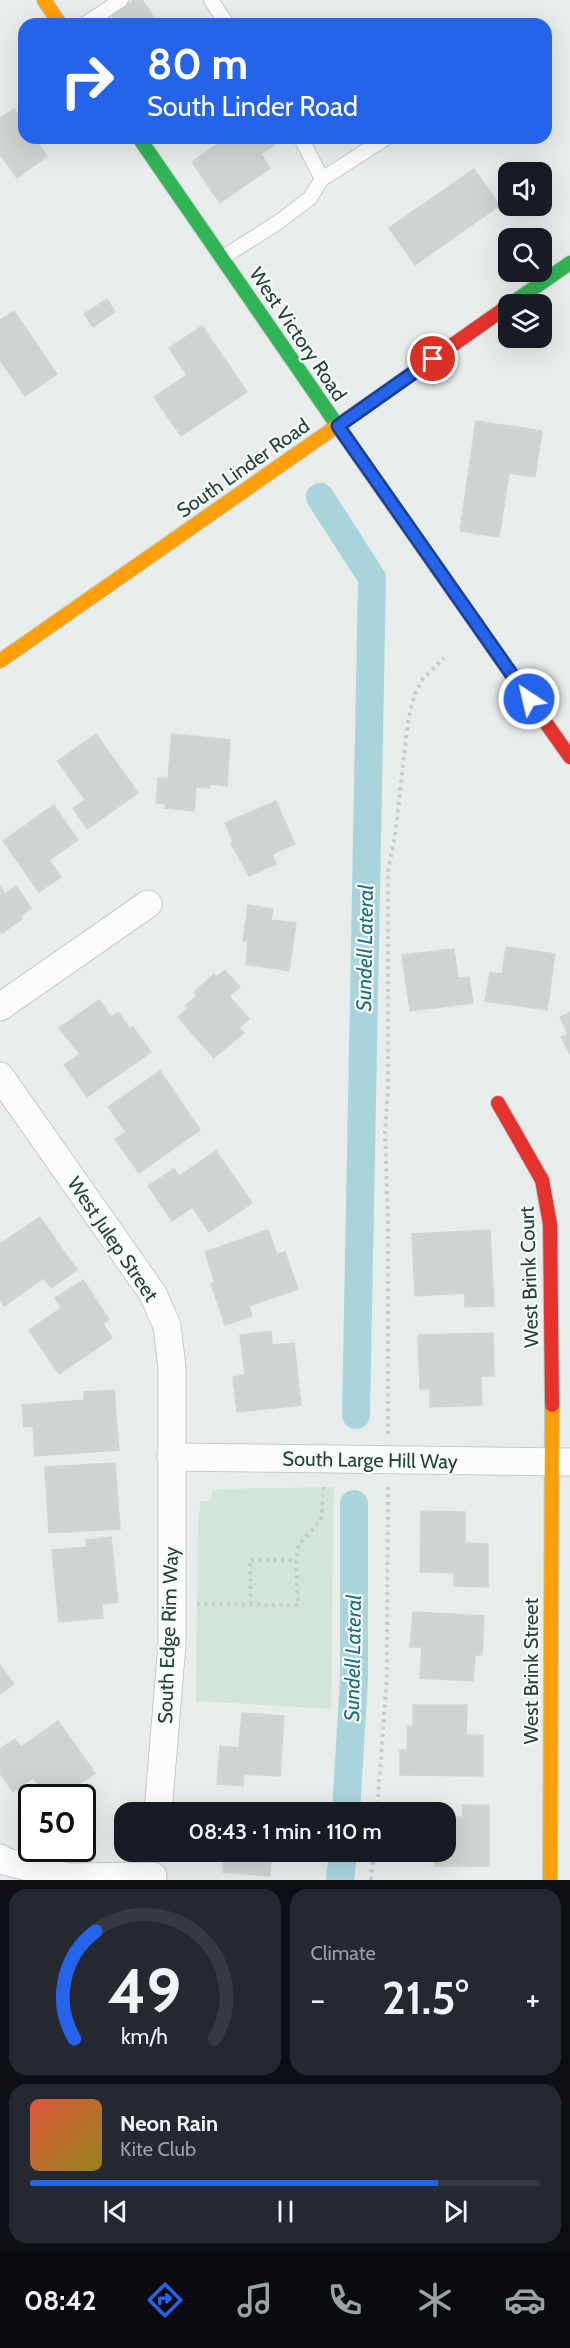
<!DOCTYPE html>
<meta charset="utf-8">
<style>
:root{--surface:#171b24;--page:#242831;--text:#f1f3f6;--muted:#9ea1a6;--line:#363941;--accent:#2563eb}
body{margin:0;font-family:Cabin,sans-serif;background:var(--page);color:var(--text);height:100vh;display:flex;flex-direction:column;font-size:22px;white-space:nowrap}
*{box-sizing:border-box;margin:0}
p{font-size:20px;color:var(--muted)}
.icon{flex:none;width:33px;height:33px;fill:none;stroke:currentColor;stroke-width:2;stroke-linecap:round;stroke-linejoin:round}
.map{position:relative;height:1880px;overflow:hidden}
.panel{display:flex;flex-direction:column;gap:9px;padding:9px;background:#0d0f14;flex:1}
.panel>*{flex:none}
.top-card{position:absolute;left:18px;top:18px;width:534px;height:126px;border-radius:18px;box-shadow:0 6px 24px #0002;background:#2563eb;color:#fff;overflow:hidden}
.buttons{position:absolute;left:498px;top:162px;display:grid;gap:12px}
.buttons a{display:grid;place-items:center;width:54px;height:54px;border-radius:12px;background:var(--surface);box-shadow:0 6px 24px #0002;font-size:30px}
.speed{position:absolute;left:18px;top:1784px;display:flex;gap:12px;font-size:30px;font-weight:700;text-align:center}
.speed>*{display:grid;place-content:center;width:78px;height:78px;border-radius:50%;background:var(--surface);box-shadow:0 6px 24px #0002;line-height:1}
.speed .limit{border:3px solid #111;border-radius:9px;background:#fff;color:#111}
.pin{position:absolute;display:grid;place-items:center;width:51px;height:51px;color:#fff;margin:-26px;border:3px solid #fff;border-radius:50%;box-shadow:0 2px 6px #0007}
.me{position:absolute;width:66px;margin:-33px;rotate:325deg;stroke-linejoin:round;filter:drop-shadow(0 0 4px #0008)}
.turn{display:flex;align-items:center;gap:21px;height:126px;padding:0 30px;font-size:27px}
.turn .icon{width:78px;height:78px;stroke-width:2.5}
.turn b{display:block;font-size:42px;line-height:51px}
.big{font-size:45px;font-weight:600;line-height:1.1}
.panel .widget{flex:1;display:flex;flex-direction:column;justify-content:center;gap:9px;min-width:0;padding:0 21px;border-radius:18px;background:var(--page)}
.panel .dial{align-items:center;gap:0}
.dial svg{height:156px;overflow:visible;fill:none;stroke:var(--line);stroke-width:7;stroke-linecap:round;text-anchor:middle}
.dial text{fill:var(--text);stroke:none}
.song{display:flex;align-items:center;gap:18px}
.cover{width:72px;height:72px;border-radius:9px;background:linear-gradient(135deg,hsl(10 70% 55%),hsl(50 70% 35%))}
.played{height:6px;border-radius:3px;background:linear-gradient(90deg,var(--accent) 80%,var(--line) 80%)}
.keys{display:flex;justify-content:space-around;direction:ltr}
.heat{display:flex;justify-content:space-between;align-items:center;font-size:33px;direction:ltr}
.panel .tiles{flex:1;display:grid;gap:9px;grid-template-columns:1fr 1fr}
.widget:last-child{grid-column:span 2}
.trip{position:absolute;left:114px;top:1802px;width:342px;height:60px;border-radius:18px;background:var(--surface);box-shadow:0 6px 24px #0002;font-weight:600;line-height:60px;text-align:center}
.dock{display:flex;height:96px;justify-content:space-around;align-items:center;background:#090b0e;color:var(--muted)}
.dock .icon{width:42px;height:42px}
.dock .selected{color:var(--accent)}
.dock b{font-size:27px;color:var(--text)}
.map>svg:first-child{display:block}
.green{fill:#d1e6d8}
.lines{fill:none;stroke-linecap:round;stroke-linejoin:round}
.canal{stroke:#a9d4db;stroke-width:28}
.building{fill:#cfd4d2;stroke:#d1d6d4;stroke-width:1.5}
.lane-casing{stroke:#c5cac8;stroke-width:16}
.street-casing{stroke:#c5cac8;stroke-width:29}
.fast-casing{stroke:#c3cbc8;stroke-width:16}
.slow-casing{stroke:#c3cbc8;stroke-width:16}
.jam-casing{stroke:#c3cbc8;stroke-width:16}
.path{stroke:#c3ccca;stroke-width:4;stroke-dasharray:3 4.5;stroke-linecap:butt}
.lane{stroke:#fcfcfc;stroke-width:14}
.street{stroke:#fcfcfc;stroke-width:27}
.fast{stroke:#30b455;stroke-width:14}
.slow{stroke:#ff9f0a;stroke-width:14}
.jam{stroke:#e5322d;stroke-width:14}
.route-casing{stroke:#184099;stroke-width:15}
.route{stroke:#2563eb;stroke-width:10}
.labels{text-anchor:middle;stroke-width:4.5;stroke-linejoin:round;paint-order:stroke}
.street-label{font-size:20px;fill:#24423a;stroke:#f7fbf9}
.water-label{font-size:21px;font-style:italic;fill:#1c6f80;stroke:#f7fbf9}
</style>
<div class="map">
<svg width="570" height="1880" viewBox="0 0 570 1880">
<rect width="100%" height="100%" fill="#e8edeb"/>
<path class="green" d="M334,1487L331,1709L196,1701L198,1518L201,1501H210L213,1489Z"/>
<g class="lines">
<path class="canal" d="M320,497L372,578L356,1415
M346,1812L354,1679V1504
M340,1880L343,1851"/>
</g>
<path class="building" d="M134,0H142L158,24H118L112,15Z
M14,109L24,123V138H34L47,156L17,178L0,154V118Z
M226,138H270L274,145L261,154L270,168L220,203L192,162Z
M474,169L500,205L415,265L389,228Z
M107,299L115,312L93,327L84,314Z
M14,311L57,374L25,396L0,360V320Z
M202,326L247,392L181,436L154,397L187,375L169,348Z
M476,421L542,431L535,477L509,473L499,537L460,531Z
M96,734L138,793L87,829L73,808L85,800L58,761Z
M172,734L230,740L227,786L210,784L209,788L196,787L194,811L165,808L166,804L156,803L158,778L168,779Z
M276,801L295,844L272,854L276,864L249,876L231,843L233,842L225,823Z
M54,805L78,840L49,860L61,877L39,892L3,841Z
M16,886L31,908L21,916L22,919L2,933L0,929V887L5,894Z
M248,905L273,909L271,920L296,923L289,971L246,964L248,941H243Z
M506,947L555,954L547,1010L485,1001L490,972L502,974Z
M454,949L458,978L469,977L473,1003L410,1011L402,955Z
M225,970L240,987L229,996L249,1019L239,1028L244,1033L214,1058L178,1017L188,1008L185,1006L197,996L194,992L214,974L216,977Z
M99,1000L111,1017L118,1012L130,1029L133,1027L151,1052L87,1097L64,1065L80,1054L59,1028Z
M570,1012V1054L561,1037L568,1034L560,1017Z
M160,1071L200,1130L139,1173L115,1139L126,1132L108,1107Z
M216,1151L252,1203L209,1232L193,1207L172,1221L148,1186L174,1169L179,1176Z
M40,1217L77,1270L51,1288L44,1278L4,1306L0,1300V1244Z
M268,1230L277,1254L285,1252L298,1289L249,1306L252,1316L225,1325L211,1284L215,1283L205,1252Z
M490,1230L494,1306L465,1307V1293L415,1296L412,1234Z
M83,1280L109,1319L103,1324L112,1338L59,1374L29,1330L61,1308L55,1298Z
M271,1331L272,1345L294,1343L301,1405L237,1412L233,1377L245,1375L240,1335Z
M493,1333L494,1376H481L482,1405L430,1407V1389H420L418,1335Z
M114,1390L119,1450L35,1456L33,1426L24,1427L22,1405L84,1400V1392Z
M115,1463L120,1529L49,1533L45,1467Z
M421,1511L465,1512V1543L488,1544V1587L454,1586V1573L420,1572Z
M111,1537L118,1602L102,1604L103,1618L59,1622L52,1550L87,1547L86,1540Z
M413,1612L484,1616L482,1655H475L473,1681L420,1678L422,1647H410Z
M0,1665L14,1684L0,1694Z
M413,1705H467L466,1735H483V1776L400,1775V1750H407L408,1726H413Z
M242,1713L284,1716L280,1776L244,1774L243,1786L217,1784L220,1746L239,1748Z
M58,1721L95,1773L61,1797H47L33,1778L13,1792L0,1773V1749L15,1739L21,1747Z
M216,1804L288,1809V1812H216Z
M462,1805H489V1866H435V1851H446V1817H463Z
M224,1851H280V1858L271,1857L270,1876L223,1872Z"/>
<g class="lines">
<defs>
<path id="lane" d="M211,0L227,24
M85,24L121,0
M322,179L386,138
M222,258L280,221L310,198L322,179L301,138"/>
<path id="street" d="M0,1007L148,904
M0,1076L153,1294L167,1326L172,1368V1644L158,1812
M171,1457L570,1462
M0,1858L4,1861L68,1877L153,1876"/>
<path id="fast" d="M139,138L355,451
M511,304L570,263"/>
<path id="slow" d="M44,0L60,24
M355,451L512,675
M0,661L400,382
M550,1880L552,1405"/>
<path id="jam" d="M400,382L508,306
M512,675L570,757
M498,1103L542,1180L550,1224L552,1405"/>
</defs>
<use href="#lane" class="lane-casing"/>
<use href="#street" class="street-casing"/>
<use href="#fast" class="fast-casing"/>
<use href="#slow" class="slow-casing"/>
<use href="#jam" class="jam-casing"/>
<path class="path" d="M388,1434V1219L385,1132L388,1090V871L395,836L408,721L415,693L423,679L444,658
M197,1604L298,1605L296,1560L299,1544L321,1520L324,1484
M251,1604L250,1560H296
M377,1812L387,1675L388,1486
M371,1880L374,1851"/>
<use href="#lane" class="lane"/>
<use href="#street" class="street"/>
<use href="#fast" class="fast"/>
<use href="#slow" class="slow"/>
<use href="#jam" class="jam"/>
</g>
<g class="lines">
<defs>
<path id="route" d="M433,359L338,426L529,699"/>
</defs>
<use href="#route" class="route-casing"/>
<use href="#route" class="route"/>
</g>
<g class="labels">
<g class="street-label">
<text transform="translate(298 334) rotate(56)" y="7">West Victory Road</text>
<text transform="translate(243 468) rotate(-35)" y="7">South Linder Road</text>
<text transform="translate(113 1239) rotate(56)" y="7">West Julep Street</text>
<text transform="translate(529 1277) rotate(-92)" y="7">West Brink Court</text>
<text transform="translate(370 1460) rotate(1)" y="7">South Large Hill Way</text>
<text transform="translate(168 1635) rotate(-88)" y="7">South Edge Rim Way</text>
<text transform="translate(531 1671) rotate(-90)" y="7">West Brink Street</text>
</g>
<g class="water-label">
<text transform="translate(365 948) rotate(-89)" y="7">Sundell Lateral</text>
<text transform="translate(353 1658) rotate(-89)" y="7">Sundell Lateral</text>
</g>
</g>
</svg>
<div class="buttons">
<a><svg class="icon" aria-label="sound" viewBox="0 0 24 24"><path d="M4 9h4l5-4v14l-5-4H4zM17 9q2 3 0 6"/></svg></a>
<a><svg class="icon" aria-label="search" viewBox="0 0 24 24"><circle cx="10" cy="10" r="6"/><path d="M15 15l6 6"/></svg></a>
<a><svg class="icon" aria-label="layers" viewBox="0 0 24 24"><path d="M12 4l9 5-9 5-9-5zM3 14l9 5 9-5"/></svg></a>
</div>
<div class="speed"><div class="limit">50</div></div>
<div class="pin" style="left:433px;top:359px;background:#d93025"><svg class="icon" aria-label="arrive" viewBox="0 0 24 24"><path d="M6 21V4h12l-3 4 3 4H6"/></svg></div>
<svg class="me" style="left:529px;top:699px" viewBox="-20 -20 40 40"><circle r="17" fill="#2563eb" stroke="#fff" stroke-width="3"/><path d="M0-11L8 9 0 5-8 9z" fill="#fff"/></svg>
<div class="trip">08:43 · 1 min · 110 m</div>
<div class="top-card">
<div class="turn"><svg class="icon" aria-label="right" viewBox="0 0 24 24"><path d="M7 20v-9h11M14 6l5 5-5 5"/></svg><div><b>80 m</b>South Linder Road</div></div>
</div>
</div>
<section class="panel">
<div class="tiles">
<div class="widget dial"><svg viewBox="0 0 100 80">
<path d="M14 69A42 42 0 1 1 86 69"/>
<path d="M14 69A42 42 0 0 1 25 14" stroke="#2563eb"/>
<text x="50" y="56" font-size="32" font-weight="700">49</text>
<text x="50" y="72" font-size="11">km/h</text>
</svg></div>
<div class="widget"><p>Climate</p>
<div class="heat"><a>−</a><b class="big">21.5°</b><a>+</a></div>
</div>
<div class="widget">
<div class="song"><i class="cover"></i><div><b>Neon Rain</b><p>Kite Club</p></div></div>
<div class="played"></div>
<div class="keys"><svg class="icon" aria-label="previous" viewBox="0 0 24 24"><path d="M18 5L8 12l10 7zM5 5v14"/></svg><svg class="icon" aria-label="pause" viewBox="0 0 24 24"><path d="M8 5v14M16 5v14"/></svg><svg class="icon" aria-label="next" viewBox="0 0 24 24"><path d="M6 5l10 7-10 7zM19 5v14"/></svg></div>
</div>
</div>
</section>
<nav class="dock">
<b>08:42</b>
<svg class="icon selected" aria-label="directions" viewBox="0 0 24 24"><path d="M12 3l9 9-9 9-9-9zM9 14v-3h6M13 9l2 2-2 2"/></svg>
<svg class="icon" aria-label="music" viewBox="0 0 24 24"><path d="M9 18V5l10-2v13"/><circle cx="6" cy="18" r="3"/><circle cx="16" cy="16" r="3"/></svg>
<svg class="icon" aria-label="phone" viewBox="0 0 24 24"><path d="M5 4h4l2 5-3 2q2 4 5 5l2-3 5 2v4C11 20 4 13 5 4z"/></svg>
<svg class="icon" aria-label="climate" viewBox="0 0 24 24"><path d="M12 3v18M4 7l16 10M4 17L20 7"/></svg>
<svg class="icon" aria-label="car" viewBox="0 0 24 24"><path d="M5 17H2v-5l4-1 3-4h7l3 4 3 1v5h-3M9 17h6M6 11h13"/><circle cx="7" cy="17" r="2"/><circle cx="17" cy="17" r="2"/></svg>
</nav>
